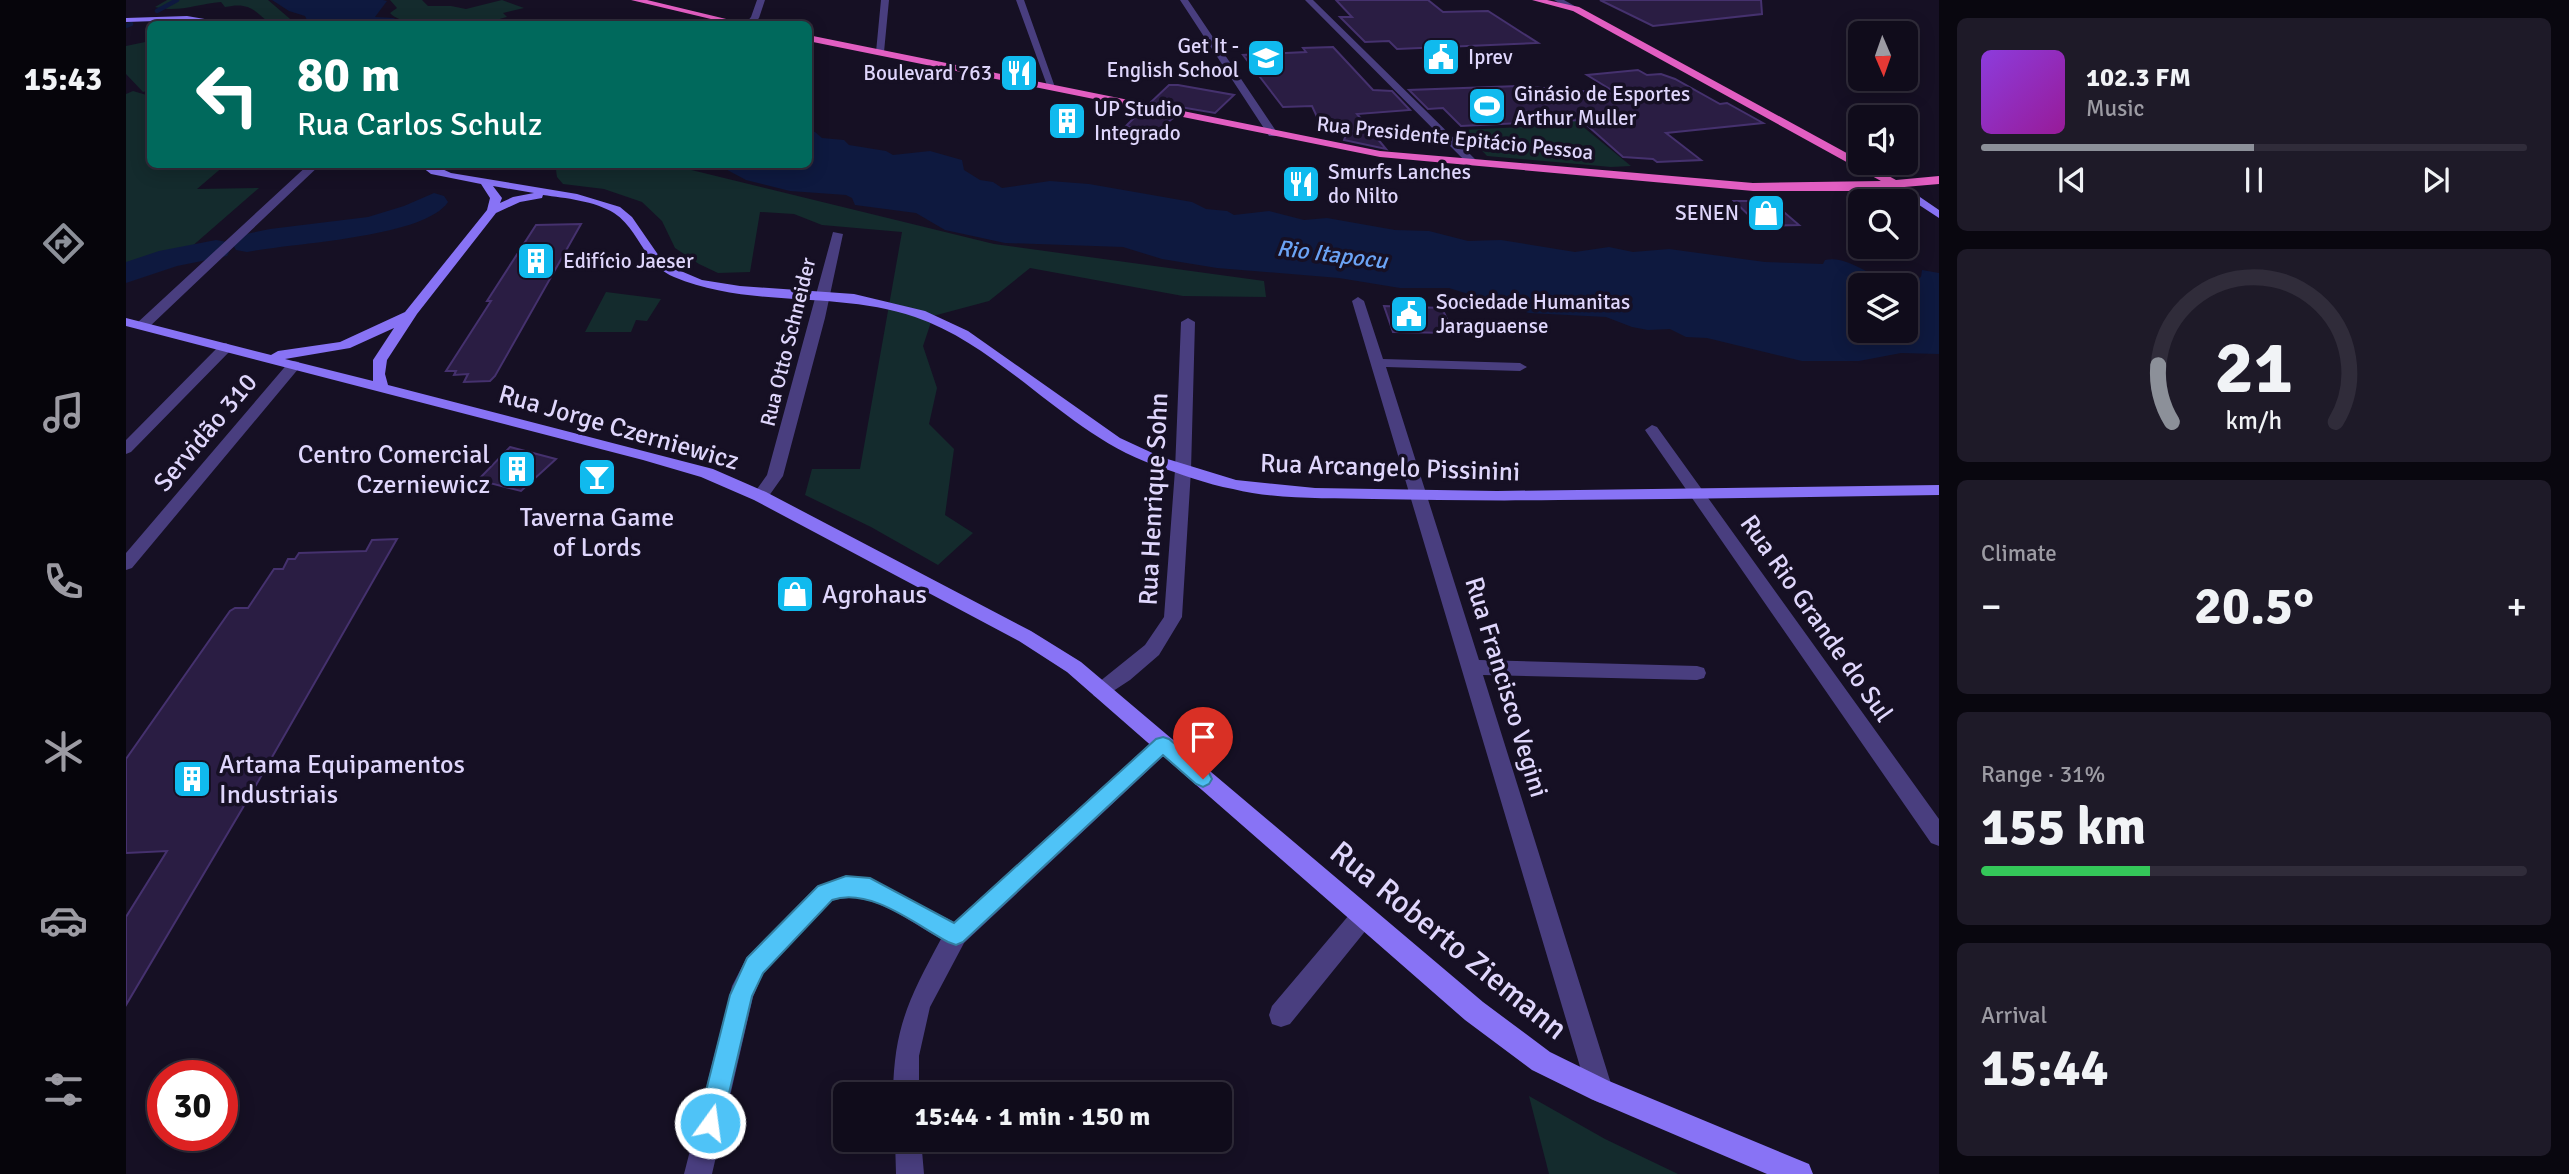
<!DOCTYPE html>
<meta charset="utf-8">
<style>
:root{--surface:#100c1b;--page:#1e1a28;--text:#f1f3f6;--muted:#9c9ba3;--line:#302c3a;--accent:#8c9099}
body{margin:0;font-family:Signika,sans-serif;background:var(--page);color:var(--text);height:100vh;display:flex;flex-direction:column;font-size:26px;white-space:nowrap}
*{box-sizing:border-box;margin:0}
p{font-size:23px;color:var(--muted)}
.icon{flex:none;width:38px;height:38px;fill:none;stroke:currentColor;stroke-width:2;stroke-linecap:round;stroke-linejoin:round}
.map{position:relative;flex:1;overflow:hidden}
.drawer{display:flex;flex-direction:column;gap:18px;padding:18px;background:#09070f;width:630px}
.drawer>*{flex:none}
.top-card{position:absolute;left:21px;top:21px;width:665px;height:147px;border-radius:10px;box-shadow:0 4px 18px #0003,0 0 0 2px var(--line);background:#00695c;color:#fff;overflow:hidden}
.needle{width:46px;rotate:178deg}
.buttons{position:absolute;left:1722px;top:21px;display:grid;gap:14px}
.buttons a{display:grid;place-items:center;width:70px;height:70px;border-radius:10px;background:var(--surface);box-shadow:0 4px 18px #0003,0 0 0 2px var(--line);font-size:35px}
.speed{position:absolute;left:21px;top:1060px;display:flex;gap:14px;font-size:35px;font-weight:700;text-align:center}
.speed>*{display:grid;place-content:center;width:91px;height:91px;border-radius:50%;background:var(--surface);box-shadow:0 4px 18px #0003,0 0 0 2px var(--line);line-height:1}
.speed .limit{border:10px solid #d22;background:#fff;color:#111}
.pin{position:absolute;display:grid;place-items:center;width:60px;height:60px;color:#fff;margin:-72px -30px;border-radius:50% 50% 50% 0;rotate:-45deg;box-shadow:0 0 7px #0007}
.pin .icon{rotate:45deg}
.me{position:absolute;width:77px;margin:-38px;rotate:14deg;stroke-linejoin:round;filter:drop-shadow(0 0 5px #0008)}
.turn{display:flex;align-items:center;gap:24px;height:147px;padding:0 35px;font-size:32px}
.turn .icon{width:91px;height:91px;stroke-width:2.5}
.turn b{display:block;font-size:49px;line-height:60px}
.big{font-size:52px;font-weight:700;line-height:1.1}
.drawer .widget{flex:1;display:flex;flex-direction:column;justify-content:center;gap:10px;min-width:0;padding:0 24px;border-radius:10px;background:var(--page)}
.drawer .dial{align-items:center;gap:0}
.dial svg{height:182px;overflow:visible;fill:none;stroke:var(--line);stroke-width:7;stroke-linecap:round;text-anchor:middle}
.dial text{fill:var(--text);stroke:none}
.song{display:flex;align-items:center;gap:21px}
.cover{width:84px;height:84px;border-radius:10px;background:linear-gradient(135deg,hsl(270 70% 55%),hsl(300 70% 35%))}
.played{height:7px;border-radius:4px;background:linear-gradient(90deg,var(--accent) 50%,var(--line) 50%)}
.keys{display:flex;justify-content:space-around;direction:ltr}
.heat{display:flex;justify-content:space-between;align-items:center;font-size:38px;direction:ltr}
.charge{height:10px;border-radius:5px;background:linear-gradient(90deg,#34c759 31%,var(--line) 0)}
.trip{position:absolute;left:707px;top:1082px;width:399px;height:70px;border-radius:10px;background:var(--surface);box-shadow:0 4px 18px #0003,0 0 0 2px var(--line);font-weight:700;line-height:70px;text-align:center}
main{display:flex;flex:1;min-height:0}
.tabs{display:flex;flex-direction:column;width:126px;justify-content:space-around;align-items:center;background:#06050b;color:var(--muted)}
.tabs .icon{width:49px;height:49px}
.tabs .selected{color:var(--accent)}
.tabs b{font-size:32px;color:var(--text)}
.map>svg:first-child{display:block}
.green{fill:#142b2d}
.water{fill:#0e193f;fill-rule:evenodd}
.lines{fill:none;stroke-linecap:round;stroke-linejoin:round}
.stream{stroke:#0e193f;stroke-width:4.5}
.river{fill:#0e193f;fill-rule:evenodd}
.building{fill:#2a1d43;stroke:#45316e;stroke-width:2}
.minor{fill:#493e7f;fill-rule:evenodd}
.tertiary{fill:#493e7f;fill-rule:evenodd}
.secondary{fill:#8873f5;fill-rule:evenodd}
.trunk{fill:#e25ec2;fill-rule:evenodd}
.route{fill:#4fc3f7;stroke:#337fa1;stroke-width:2}
.labels{text-anchor:middle;stroke-width:7;stroke-linejoin:round;paint-order:stroke}
.far-poi-label{font-size:21px;fill:#dfd6fc;stroke:#161024;text-anchor:start}
.far-street-label{font-size:21px;fill:#dfd6fc;stroke:#161024}
.far-water-label{font-size:23px;font-style:italic;fill:#6ba3f5;stroke:#161024}
.street-label{font-size:26px;fill:#dfd6fc;stroke:#161024}
.poi-label{font-size:26px;fill:#dfd6fc;stroke:#161024;text-anchor:start}
.near-street-label{font-size:32px;fill:#dfd6fc;stroke:#161024}
</style>
<main>
<nav class="tabs">
<b>15:43</b>
<svg class="icon selected" aria-label="directions" viewBox="0 0 24 24"><path d="M12 3l9 9-9 9-9-9zM9 14v-3h6M13 9l2 2-2 2"/></svg>
<svg class="icon" aria-label="music" viewBox="0 0 24 24"><path d="M9 18V5l10-2v13"/><circle cx="6" cy="18" r="3"/><circle cx="16" cy="16" r="3"/></svg>
<svg class="icon" aria-label="phone" viewBox="0 0 24 24"><path d="M5 4h4l2 5-3 2q2 4 5 5l2-3 5 2v4C11 20 4 13 5 4z"/></svg>
<svg class="icon" aria-label="climate" viewBox="0 0 24 24"><path d="M12 3v18M4 7l16 10M4 17L20 7"/></svg>
<svg class="icon" aria-label="car" viewBox="0 0 24 24"><path d="M5 17H2v-5l4-1 3-4h7l3 4 3 1v5h-3M9 17h6M6 11h13"/><circle cx="7" cy="17" r="2"/><circle cx="17" cy="17" r="2"/></svg>
<svg class="icon" aria-label="filters" viewBox="0 0 24 24"><path d="M4 7h16M4 17h16"/><circle cx="9" cy="7" r="2"/><circle cx="15" cy="17" r="2"/></svg>
</nav>
<div class="map">
<svg width="1813" height="1174" viewBox="0 0 1813 1174">
<rect width="100%" height="100%" fill="#161024"/>
<path class="green" d="M41,0H142L170,24H144C128,9 122,2 99,7L95,2C70,4 53,13 29,7Z
M264,0H296L302,6H325L340,9L376,0L398,8L377,13L381,17C373,19 362,23 355,24C334,27 277,28 264,13L271,8Z
M24,41V90L17,92L0,74V46Z
M1406,85L1505,166L1485,167L1361,156L1337,130L1431,125L1388,86Z
M7,91L24,96V164L99,165L71,189L133,188L64,248L85,249C64,267 26,264 0,278V94Z
M433,165H545L868,244L1138,281L1140,297L1057,296L904,268L863,301L807,316L797,346L811,388L803,424L828,449L819,515L847,533L812,565L745,527L679,495L686,469H734L776,232L696,225L668,214L634,212L624,272L592,273L573,264L549,248L536,221L516,202L478,189L437,184L431,177L430,170Z
M480,292L535,299L521,321L510,320L505,332H459Z
M1403,1096L1479,1139L1552,1174H1423Z"/>
<path class="water" d="M146,0H257L261,1L249,17L267,18L282,24H188L181,20L179,16L163,11Z
M683,131L689,132L696,138L718,140L723,145L760,151L767,155L804,151L836,160L838,170L854,180L867,182L876,188L924,181L963,184L1066,202L1080,209L1101,211L1108,215L1143,211L1178,220L1201,218L1269,230L1303,231L1342,241L1375,240L1449,252L1483,247L1507,252L1543,249L1639,262L1697,264L1699,260C1731,253 1759,298 1795,277L1796,270L1813,273V354L1775,353L1733,361H1676L1581,338L1560,337L1544,329L1522,330L1506,327L1480,317L1403,313L1323,288H1274L1213,278L1091,268L1036,259L997,247L879,243L819,230L790,213L729,205L726,198L720,195L664,191L620,180L592,165L682,164ZM1734,285H1780V331H1734Z"/>
<g class="lines">
<path class="stream" d="M31,11L51,0
M0,26L5,24"/>
<path class="river" d="M308,193L318,196L322,202C298,238 165,243 121,252L110,250L106,243L110,236L144,229L242,217L278,206Z
M90,240L101,242L105,249L101,256L51,266L0,283V262L33,251Z"/>
</g>
<path class="building" d="M1210,0H1302L1317,12L1362,11L1412,43L1271,49L1263,41L1239,42L1214,17H1226Z
M1474,0H1635L1636,14L1527,26Z
M1207,47L1247,90L1266,91L1284,110L1231,114L1260,149L1218,140L1221,132L1198,123L1191,117L1186,106L1157,107L1117,55L1180,52L1177,48Z
M1512,70L1521,75L1535,74L1549,79L1594,104L1601,103L1637,123L1540,133L1575,160L1531,162L1527,159L1497,157L1455,120L1335,126L1317,108L1302,109L1283,90L1393,86L1492,94L1461,75Z
M1043,85H1052L1108,95L1089,113L1025,102Z
M1015,111L1047,118L1029,133L1000,126Z
M1608,201H1645L1673,225L1634,226Z
M455,224L369,376L364,381L338,382L342,374L328,375L330,371H320L365,301H361L410,225Z
M1258,306L1316,308L1327,333L1267,332Z
M384,447L430,459L395,491L352,480Z
M271,539L122,799L0,1005V917L41,851L0,853V759L104,611L109,608H122L148,569H157L162,559H169L173,553L240,551L246,540Z"/>
<g class="lines">
<path class="minor" d="M631,0H639L633,18L627,24H619L625,17Z
M755,0H763L758,52L754,55L750,52Z
M890,0H898L930,90L922,88Z
M1054,0H1062L1152,134L1151,136H1143Z
M1179,0H1187L1351,161V165H1343Z
M183,164H195L21,329H11V323Z
M707,232L717,234L699,318L657,476L640,500H628L626,496L641,475Z
M1232,297L1238,301L1257,359L1394,363L1401,367L1394,371L1260,367L1353,660L1571,666L1578,668L1580,673L1578,678L1571,680L1357,675L1487,1090L1483,1099L1474,1103L1465,1099L1461,1090L1226,301Z
M1062,318L1069,322L1065,470L1056,617L1033,655L1004,680L975,699L968,696L965,691L968,686L1019,645L1038,617L1049,470L1055,322Z
M100,343L107,347L105,350L5,452L0,454V440L95,344Z
M168,361L173,362V368L6,568L0,570V553L163,362Z
M1526,425L1531,427L1813,819V846L1805,843L1521,433L1519,430Z
M1037,736L1044,738L1047,744L1044,750L838,943L804,1007L793,1056V1094H767C768,1026 784,997 815,939C783,922 744,888 706,901L637,973L627,997L586,1174H558L606,986L621,957L691,886L720,876L743,878L828,922L1030,738Z
M1237,905L1245,908L1248,916L1245,924L1164,1024L1155,1027L1146,1024L1143,1015L1146,1006L1229,908Z
M769,1139H795L798,1174H770Z"/>
<path class="tertiary" d="M1428,0H1438L1454,9L1447,11Z"/>
<path class="secondary" d="M61,16L108,24L61,20L0,22V18Z
M292,164H305L325,173L451,194L494,207L506,217L535,259L550,269L576,280L614,286L728,294L799,311L842,331L994,438L1035,457L1110,480L1189,488L1371,491L1813,485V495C1686,497 1560,499 1433,500C1371,501 1309,500 1247,499C1201,498 1152,500 1107,489C1080,484 1054,474 1028,465C940,434 877,347 789,317C711,290 624,309 548,277C517,264 514,230 488,213C469,201 439,198 417,195L416,198L394,202L370,213L291,314L261,360L259,374L262,385L587,469L640,492L905,631L955,662L1357,1002L1424,1052L1483,1081L1683,1164L1687,1174H1641L1465,1099L1406,1070L1339,1020L941,672L893,641L628,500L575,477L517,460L0,326V318L145,355L152,351L214,342L279,312L361,210L364,198L355,184L305,174ZM367,186L408,193L387,197L374,203L376,198ZM268,328L247,360V381L159,359L224,348Z
M1764,182H1772L1813,210V218L1764,186Z"/>
<path class="trunk" d="M505,0H521L621,24H606Z
M1406,0H1421L1453,7L1770,180L1813,176V184L1732,191H1627L1254,157L682,41V35L1254,151L1627,183L1755,181L1447,11Z"/>
</g>
<path class="route" d="M1037,737L1043,739L1083,773L1086,779L1083,784L1077,787L1070,784L1037,755L837,942L830,945L822,942C789,924 744,887 706,900L637,973L626,996L596,1123L593,1131L584,1135L576,1131L572,1123L604,995L621,958L692,886L720,876L744,878L828,923L1030,739Z"/>
<defs>
<symbol id="civic-square" viewBox="-11 -11 22 22"><rect x="-9" y="-9" width="18" height="18" rx="4" fill="#10baee" stroke="#161024"/><path d="M-.6-6.5H3V-4.5H.6V-3L4-1V1h2V6H-6V1h2V-1L-.6-3ZM-1.2 2.5V6h2.4V2.5Z" fill="#fff"/></symbol>
<symbol id="school-square" viewBox="-11 -11 22 22"><rect x="-9" y="-9" width="18" height="18" rx="4" fill="#10baee" stroke="#161024"/><path d="M0-5L7-2L0 1L-7-2ZM-4 1L0 2.5L4 1V4Q0 6-4 4Z" fill="#fff"/></symbol>
<symbol id="restaurant-square" viewBox="-11 -11 22 22"><rect x="-9" y="-9" width="18" height="18" rx="4" fill="#10baee" stroke="#161024"/><path d="M-5-6h1v4h1v-4h1v4h1v-4h1v5L-1.5 .5V6h-2V.5L-5-1ZM5-6V6H3V1.5H1.5Q1.5-4 5-6Z" fill="#fff"/></symbol>
<symbol id="stadium-square" viewBox="-11 -11 22 22"><rect x="-9" y="-9" width="18" height="18" rx="4" fill="#10baee" stroke="#161024"/><path d="M0-5a6.5 5 0 1 0 0 10a6.5 5 0 1 0 0-10ZM-3.5-1.8h7v3.6h-7Z" fill="#fff"/></symbol>
<symbol id="building-square" viewBox="-11 -11 22 22"><rect x="-9" y="-9" width="18" height="18" rx="4" fill="#10baee" stroke="#161024"/><path d="M-4-6H4V6H1V3H-1V6H-4ZM-2.5-4.3h1.7v1.8h-1.7ZM.8-4.3h1.7v1.8H.8ZM-2.5-1h1.7V.8h-1.7ZM.8-1h1.7V.8H.8Z" fill="#fff"/></symbol>
<symbol id="shop-square" viewBox="-11 -11 22 22"><rect x="-9" y="-9" width="18" height="18" rx="4" fill="#10baee" stroke="#161024"/><path d="M-5-2.5h2.3a2.7 3.5 0 0 1 5.4 0H5L5.5 6h-11ZM-1.5-2.5h3a1.5 2.3 0 0 0-3 0Z" fill="#fff"/></symbol>
<symbol id="bar-square" viewBox="-11 -11 22 22"><rect x="-9" y="-9" width="18" height="18" rx="4" fill="#10baee" stroke="#161024"/><path d="M-6-5H6L.8 .8V4.5H3.5V6h-7V4.5H-.8V.8Z" fill="#fff"/></symbol>
</defs>
<g fill-rule="evenodd">
<use href="#civic-square" x="1293" y="35" width="44" height="44"/>
<use href="#school-square" x="1118" y="36" width="44" height="44"/>
<use href="#restaurant-square" x="871" y="51" width="44" height="44"/>
<use href="#stadium-square" x="1339" y="84" width="44" height="44"/>
<use href="#building-square" x="919" y="99" width="44" height="44"/>
<use href="#restaurant-square" x="1153" y="162" width="44" height="44"/>
<use href="#shop-square" x="1618" y="191" width="44" height="44"/>
<use href="#building-square" x="388" y="239" width="44" height="44"/>
<use href="#civic-square" x="1261" y="292" width="44" height="44"/>
<use href="#building-square" x="369" y="447" width="44" height="44"/>
<use href="#bar-square" x="449" y="455" width="44" height="44"/>
<use href="#shop-square" x="647" y="572" width="44" height="44"/>
<use href="#building-square" x="44" y="757" width="44" height="44"/>
</g>
<g class="labels">
<g class="far-poi-label">
<text x="1113" y="53" text-anchor="end">Get It -<tspan x="1113" dy="24">English School</tspan></text>
<text x="1342" y="64">Iprev</text>
<text x="866" y="80" text-anchor="end">Boulevard 763</text>
<text x="1388" y="101">Ginásio de Esportes<tspan x="1388" dy="24">Arthur Muller</tspan></text>
<text x="968" y="116">UP Studio<tspan x="968" dy="24">Integrado</tspan></text>
<text x="1202" y="179">Smurfs Lanches<tspan x="1202" dy="24">do Nilto</tspan></text>
<text x="1613" y="220" text-anchor="end">SENEN</text>
<text x="437" y="268">Edifício Jaeser</text>
<text x="1310" y="309">Sociedade Humanitas<tspan x="1310" dy="24">Jaraguaense</tspan></text>
</g>
<g class="far-street-label">
<text transform="translate(1329 138) rotate(6)" y="7">Rua Presidente Epitácio Pessoa</text>
<text transform="translate(662 342) rotate(-76)" y="7">Rua Otto Schneider</text>
</g>
<g class="far-water-label">
<text transform="translate(1206 254) rotate(7)" y="8">Rio Itapocu</text>
</g>
<g class="street-label">
<text transform="translate(493 427) rotate(16)" y="9">Rua Jorge Czerniewicz</text>
<text transform="translate(79 432) rotate(-50)" y="9">Servidão 310</text>
<text transform="translate(1264 467) rotate(2)" y="9">Rua Arcangelo Pissinini</text>
<text transform="translate(1027 499) rotate(-87)" y="9">Rua Henrique Sohn</text>
<text transform="translate(1691 618) rotate(55)" y="9">Rua Rio Grande do Sul</text>
<text transform="translate(1381 687) rotate(73)" y="9">Rua Francisco Vegini</text>
</g>
<g class="poi-label">
<text x="364" y="463" text-anchor="end">Centro Comercial<tspan x="364" dy="30">Czerniewicz</tspan></text>
<text x="471" y="526" text-anchor="middle">Taverna Game<tspan x="471" dy="30">of Lords</tspan></text>
<text x="696" y="603">Agrohaus</text>
<text x="93" y="773">Artama Equipamentos<tspan x="93" dy="30">Industriais</tspan></text>
</g>
<g class="near-street-label">
<text transform="translate(1323 940) rotate(39)" y="11">Rua Roberto Ziemann</text>
</g>
</g>
</svg>
<div class="buttons">
<a><svg class="needle" viewBox="-14 -14 28 28"><path d="M0-13l5 13h-10z" fill="#e53935"/><path d="M0 13l5-13h-10z" fill="#9c9ba3"/></svg></a>
<a><svg class="icon" aria-label="sound" viewBox="0 0 24 24"><path d="M4 9h4l5-4v14l-5-4H4zM17 9q2 3 0 6"/></svg></a>
<a><svg class="icon" aria-label="search" viewBox="0 0 24 24"><circle cx="10" cy="10" r="6"/><path d="M15 15l6 6"/></svg></a>
<a><svg class="icon" aria-label="layers" viewBox="0 0 24 24"><path d="M12 4l9 5-9 5-9-5zM3 14l9 5 9-5"/></svg></a>
</div>
<div class="speed"><div class="limit">30</div></div>
<div class="pin" style="left:1077px;top:779px;background:#d93025"><svg class="icon" aria-label="arrive" viewBox="0 0 24 24"><path d="M6 21V4h12l-3 4 3 4H6"/></svg></div>
<svg class="me" style="left:584px;top:1123px" viewBox="-20 -20 40 40"><circle r="17" fill="#4fc3f7" stroke="#fff" stroke-width="3"/><path d="M0-11L8 9 0 5-8 9z" fill="#fff"/></svg>
<div class="trip">15:44 · 1 min · 150 m</div>
<div class="top-card">
<div class="turn"><svg class="icon" aria-label="left" viewBox="0 0 24 24"><path d="M17 20v-9H6M10 6l-5 5 5 5"/></svg><div><b>80 m</b>Rua Carlos Schulz</div></div>
</div>
</div>
<section class="drawer">
<div class="widget">
<div class="song"><i class="cover"></i><div><b>102.3 FM</b><p>Music</p></div></div>
<div class="played"></div>
<div class="keys"><svg class="icon" aria-label="previous" viewBox="0 0 24 24"><path d="M18 5L8 12l10 7zM5 5v14"/></svg><svg class="icon" aria-label="pause" viewBox="0 0 24 24"><path d="M8 5v14M16 5v14"/></svg><svg class="icon" aria-label="next" viewBox="0 0 24 24"><path d="M6 5l10 7-10 7zM19 5v14"/></svg></div>
</div>
<div class="widget dial"><svg viewBox="0 0 100 80">
<path d="M14 69A42 42 0 1 1 86 69"/>
<path d="M14 69A42 42 0 0 1 8 44" stroke="#8c9099"/>
<text x="50" y="56" font-size="32" font-weight="700">21</text>
<text x="50" y="72" font-size="11">km/h</text>
</svg></div>
<div class="widget"><p>Climate</p>
<div class="heat"><a>−</a><b class="big">20.5°</b><a>+</a></div>
</div>
<div class="widget"><p>Range · 31%</p><b class="big">155 km</b><div class="charge"></div></div>
<div class="widget"><p>Arrival</p><b class="big">15:44</b></div>
</section>
</main>
